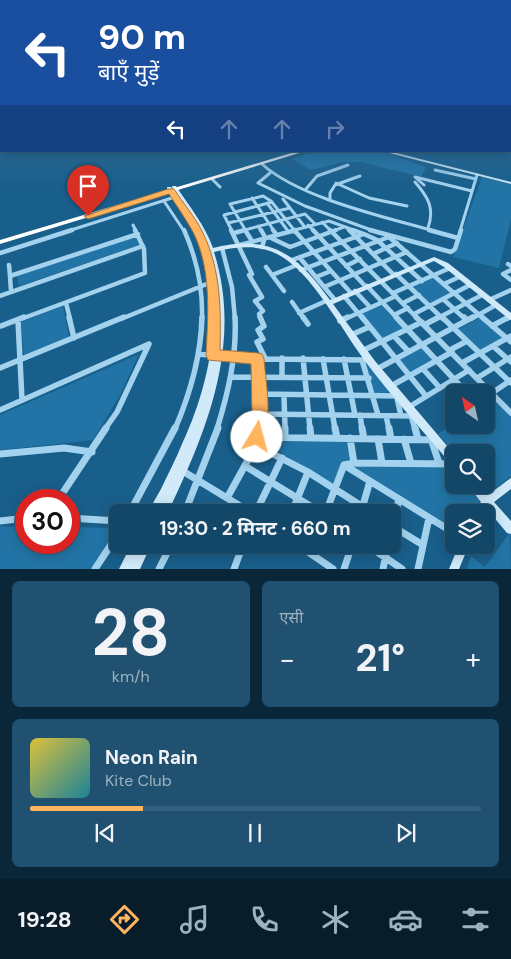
<!DOCTYPE html>
<html lang="hi">
<meta charset="utf-8">
<style>
:root{--surface:#134768;--page:#205171;--text:#f1f3f6;--muted:#9db2c0;--line:#325f7c;--accent:#ffb460}
body{margin:0;font-family:"DM Sans","Noto Sans Devanagari",sans-serif;background:var(--page);color:var(--text);height:100vh;display:flex;flex-direction:column;font-size:19px;white-space:nowrap}
*{box-sizing:border-box;margin:0}
p{font-size:16px;color:var(--muted)}
.icon{flex:none;width:28px;height:28px;fill:none;stroke:currentColor;stroke-width:2;stroke-linecap:round;stroke-linejoin:round}
.map{position:relative;height:569px;overflow:hidden}
.side{display:flex;flex-direction:column;gap:12px;padding:12px;background:#0a2739;flex:1}
.side>*{flex:none}
.guide{position:absolute;left:0px;top:0px;width:511px;height:152px;box-shadow:0 2px 12px #0003,0 0 0 1px var(--line);background:#1a4fa0;color:#fff;overflow:hidden}
.needle{width:32px;rotate:326deg}
.buttons{position:absolute;left:445px;top:384px;display:grid;gap:10px}
.buttons a{display:grid;place-items:center;width:50px;height:50px;border-radius:8px;background:var(--surface);box-shadow:0 2px 12px #0003,0 0 0 1px var(--line);font-size:25px}
.speed{position:absolute;left:15px;top:489px;display:flex;gap:10px;font-size:25px;font-weight:700;text-align:center}
.speed>*{display:grid;place-content:center;width:65px;height:65px;border-radius:50%;background:var(--surface);box-shadow:0 2px 12px #0003,0 0 0 1px var(--line);line-height:1}
.speed .limit{border:8px solid #d22;background:#fff;color:#111}
.pin{position:absolute;display:grid;place-items:center;width:42px;height:42px;color:#fff;margin:-51px -21px;border-radius:50% 50% 50% 0;rotate:-45deg;box-shadow:0 0 5px #0007}
.pin .icon{rotate:45deg}
.me{position:absolute;width:55px;margin:-28px;rotate:8deg;stroke-linejoin:round;filter:drop-shadow(0 0 4px #0008)}
.turn{display:flex;align-items:center;gap:18px;height:105px;padding:0 15px;font-size:22px}
.turn .icon{width:65px;height:65px;stroke-width:2.5}
.turn b{display:block;font-size:35px;line-height:42px}
.lanes{display:flex;align-items:center;height:48px;padding:0 15px;background:#0003;justify-content:center;gap:25px;direction:ltr}
.lanes .off{opacity:.35}
.big{font-size:38px;font-weight:700;line-height:1.1}
.side .card{flex:1;display:flex;flex-direction:column;justify-content:center;gap:8px;min-width:0;padding:0 18px;border-radius:8px;background:var(--page)}
.side .dial{align-items:center;gap:0}
.dial b{font-size:65px;line-height:1}
.song{display:flex;align-items:center;gap:15px}
.cover{width:60px;height:60px;border-radius:8px;background:linear-gradient(135deg,hsl(50 70% 55%),hsl(190 70% 35%))}
.played{height:5px;border-radius:2px;background:linear-gradient(90deg,var(--accent) 25%,var(--line) 25%)}
.keys{display:flex;justify-content:space-around;direction:ltr}
.heat{display:flex;justify-content:space-between;align-items:center;font-size:28px;direction:ltr}
.side .tiles{flex:1;display:grid;gap:12px;grid-template-columns:1fr 1fr}
.card:last-child{grid-column:span 2}
.trip{position:absolute;left:109px;top:504px;width:292px;height:50px;border-radius:8px;background:var(--surface);box-shadow:0 2px 12px #0003,0 0 0 1px var(--line);font-weight:700;line-height:50px;text-align:center}
.menu{display:flex;height:80px;justify-content:space-around;align-items:center;background:#081c2a;color:var(--muted)}
.menu .icon{width:35px;height:35px}
.menu .active{color:var(--accent)}
.menu b{font-size:22px;color:var(--text)}
.map>svg:first-child{display:block}
.green{fill:#2174a5}
.lines{fill:none;stroke-linecap:round;stroke-linejoin:round}
.street-far3{stroke:#a3d2ee;stroke-width:3}
.street-far2{stroke:#a3d2ee;stroke-width:4.5}
.street-far1{stroke:#a3d2ee;stroke-width:5.5}
.street{stroke:#a3d2ee;stroke-width:7}
.secondary{fill:#d0eafa;fill-rule:evenodd}
.highway{fill:#fff;fill-rule:evenodd}
.route{fill:#ffb460;stroke:#a6753e}
</style>
<div class="map">
<svg width="511" height="569" viewBox="0 0 511 569">
<rect width="100%" height="100%" fill="#195f8b"/>
<path class="green" d="M314,151H380L426,167L421,177L361,162H343L311,170L292,159Z
M482,177L511,184V219L499,268L453,257Z
M135,237L139,245L19,286L17,276Z
M434,276L453,292L430,304L411,286Z
M381,303L405,329L382,340L360,314Z
M63,306L69,337L24,355L21,322Z
M481,317L504,337L480,351L457,330Z
M420,347L434,361L410,374L397,359Z
M139,354L120,395L93,440L0,450V415Z
M364,362H370L393,392L375,394Z
M492,396L511,416V476L488,494L480,485H486V452H454L438,434L454,423V425H486V400Z
M259,439L348,440L351,461L339,469L332,485Z
M350,467H454V485H470L480,499L477,512H454V531Z
M0,526L26,527V542H69V527L117,528V532L96,569H0Z
M510,532L511,569H467L471,556L485,567Z"/>
<g class="lines">
<path class="street-far3" d="M262,164C299,198 385,217 434,231
M435,170L476,179
M270,173L258,183L305,206L374,231
M212,179L220,187
M415,182C428,197 435,208 428,228
M336,183L369,198L407,206
M424,185L415,177L472,191
M306,189L317,176L348,165
M252,198L274,231
M283,199L304,226
M330,199V193L335,185L360,176
M164,201L184,231
M267,203L288,231
M322,222L331,231
M228,223L290,208
M133,225L136,231
M308,225L314,231
M258,226L261,231
M347,228L350,231
M68,231L175,197
M232,231L224,215L272,202
M241,231L305,214L315,224
M246,231L230,204L263,196L271,201L295,231
M291,231L329,221L356,231
M333,231L344,227
M460,231L477,175"/>
<path class="street-far2" d="M184,230C197,259 203,287 202,319
M231,230L252,274L249,275L262,297L255,301L263,311L259,314L261,319
M245,230L252,241
M261,230L265,237L262,247
M273,230L276,234
M294,230L351,293
M313,230L366,287
M330,230L418,319
M349,230L394,275
M353,230L364,234
M370,230L451,252L455,249L461,230
M429,230L458,238
M234,233L245,230
M269,237L290,247L336,230
M240,245L296,230
M222,248L232,287L235,319
M0,253L72,230
M373,254L397,243
M300,258L335,300
M292,260L364,234L377,240L422,281
M508,264L511,266
M9,265L10,276
M346,266L360,259
M266,267L284,291
M301,270L389,237L484,319
M511,270L503,274L511,280
M396,274L443,319
M272,275L297,265
M316,277L331,271
M444,284L459,277
M367,286L398,319
M324,287L407,252
M355,291L370,307
M11,292L10,276L138,234
M393,293L450,268
M0,296L143,246
M344,296L363,319
M443,299L465,319
M489,300L511,290
M292,302L304,319
M66,303L70,319
M403,303L419,295
M299,313L326,301
M414,314L470,285
M394,315L408,308
M21,319L145,273L144,249L135,230
M121,319L214,281
M345,319L396,296
M436,319L482,295
M471,319L496,305
M507,319L510,317"/>
<path class="street-far1" d="M69,317L74,338
M260,317L264,326L258,330L263,339L257,342L265,358
M303,317L308,324
M362,317L426,396
M396,317L466,392
M416,317L511,413
M442,317L511,383
M464,317L467,320
M482,317L511,342
M18,320L22,400
M340,321L348,317
M424,325L439,317
M1,326L24,317
M492,326L509,317
M351,335L369,327
M394,336L408,351
M493,346L511,362
M450,350L467,341
M362,351L422,322
M198,354L258,359L368,360
M282,358V376
M303,358L310,429
M258,359V429
M323,359L335,429
M344,359L355,415
M362,360L378,415
M462,363L511,336
M0,368L124,317
M377,369L473,317
M423,369L440,388
M232,377L369,378
M477,378L511,357
M391,386L452,352
M492,393L511,380
M260,394L399,396
M284,395L285,429
M397,398L401,416
M409,407L469,370
M0,410L149,344
M260,414L413,416
M360,415L362,429
M386,416L389,429
M411,416L415,429
M105,429L117,412L149,344
M175,429C190,394 201,356 202,317
M217,429C228,393 237,356 235,317"/>
<path class="street" d="M285,428V437
M310,428L311,438
M335,428L337,438
M362,428L364,439
M389,428L391,439
M415,428L418,439
M257,437L436,440
M350,438L354,463
M378,439L382,463
M404,439L411,463
M431,439L439,463
M254,444L308,472L371,512
M0,454L64,448L92,452
M344,465L454,533
M245,466L320,512
M181,470L250,512
M227,498L248,460L258,428
M58,500L106,428
M130,512L175,428
M185,512L218,428
M256,512L282,458
M292,512L308,472
M326,512L344,465L354,463L454,464
M361,512L370,481
M69,518L118,521
M0,521L26,518
M392,526L423,545
M392,527L399,499
M298,545L333,569
M367,545L402,569
M311,554L315,545
M95,569L118,534
M159,569L171,545
M234,569L243,545
M344,569L352,545
M383,569L388,545
M418,569L429,518"/>
<path class="secondary" d="M381,151H389L511,182V184Z
M172,186H176C189,206 205,225 213,248C271,234 297,254 330,300L434,257L448,263L511,313V320L509,319L444,267L434,261L333,304L375,361L454,454V465L451,464C423,431 394,399 368,365C358,352 349,338 340,324C324,301 304,268 277,254C258,244 235,247 214,252C243,344 207,430 168,512H149C152,504 157,496 161,489C168,474 176,459 182,444C210,384 226,308 201,244C198,237 194,231 190,224L191,223H195L205,242L196,223L172,187Z
M167,187H171L190,216L189,217H185L167,188Z
M511,478V489L494,502L511,521V534L507,533L487,509L485,512H474L475,508L481,502L470,488L468,485H479L488,495L508,480Z
M131,545H151L140,569H119Z
M459,545H469L459,569H449Z"/>
<path class="highway" d="M298,151H306L0,244V240Z"/>
</g>
<linearGradient id="sky" x2="0" y2="1"><stop stop-color="#0e344c"/><stop offset="0.57" stop-color="#386f98"/><stop offset="1" stop-color="#386f98" stop-opacity="0"/></linearGradient>
<rect width="511" height="187" fill="url(#sky)"/>
<path class="route" d="M168,189H174C183,203 195,217 202,231C221,269 221,309 220,350L258,353L262,354L264,359C266,385 273,417 262,442L257,445L251,442L249,437L252,414L251,364L208,360L206,355C208,314 212,268 192,230C185,218 177,206 169,194L88,219L84,216Z"/>
</svg>
<div class="buttons">
<a><svg class="needle" viewBox="-14 -14 28 28"><path d="M0-13l5 13h-10z" fill="#e53935"/><path d="M0 13l5-13h-10z" fill="#9db2c0"/></svg></a>
<a><svg class="icon" aria-label="search" viewBox="0 0 24 24"><circle cx="10" cy="10" r="6"/><path d="M15 15l6 6"/></svg></a>
<a><svg class="icon" aria-label="layers" viewBox="0 0 24 24"><path d="M12 4l9 5-9 5-9-5zM3 14l9 5 9-5"/></svg></a>
</div>
<div class="speed"><div class="limit">30</div></div>
<div class="pin" style="left:88px;top:216px;background:#d93025"><svg class="icon" aria-label="arrive" viewBox="0 0 24 24"><path d="M6 21V4h12l-3 4 3 4H6"/></svg></div>
<svg class="me" style="left:257px;top:437px" viewBox="-20 -20 40 40"><circle r="19" fill="#fff"/><path d="M0-13L10 11 0 6-10 11z" fill="#ffb460"/></svg>
<div class="trip">19:30 · 2 मिनट · 660 m</div>
<div class="guide">
<div class="turn"><svg class="icon" aria-label="left" viewBox="0 0 24 24"><path d="M17 20v-9H6M10 6l-5 5 5 5"/></svg><div><b>90 m</b>बाएँ मुड़ें</div></div>
<div class="lanes"><svg class="icon" aria-label="left" viewBox="0 0 24 24"><path d="M17 20v-9H6M10 6l-5 5 5 5"/></svg><svg class="icon off" aria-label="ahead" viewBox="0 0 24 24"><path d="M12 20V5M6 11l6-6 6 6"/></svg><svg class="icon off" aria-label="ahead" viewBox="0 0 24 24"><path d="M12 20V5M6 11l6-6 6 6"/></svg><svg class="icon off" aria-label="right" viewBox="0 0 24 24"><path d="M7 20v-9h11M14 6l5 5-5 5"/></svg></div>
</div>
</div>
<section class="side">
<div class="tiles">
<div class="card dial"><b>28</b><p>km/h</p></div>
<div class="card"><p>एसी</p>
<div class="heat"><a>−</a><b class="big">21°</b><a>+</a></div>
</div>
<div class="card">
<div class="song"><i class="cover"></i><div><b>Neon Rain</b><p>Kite Club</p></div></div>
<div class="played"></div>
<div class="keys"><svg class="icon" aria-label="previous" viewBox="0 0 24 24"><path d="M18 5L8 12l10 7zM5 5v14"/></svg><svg class="icon" aria-label="pause" viewBox="0 0 24 24"><path d="M8 5v14M16 5v14"/></svg><svg class="icon" aria-label="next" viewBox="0 0 24 24"><path d="M6 5l10 7-10 7zM19 5v14"/></svg></div>
</div>
</div>
</section>
<nav class="menu">
<b>19:28</b>
<svg class="icon active" aria-label="directions" viewBox="0 0 24 24"><path d="M12 3l9 9-9 9-9-9zM9 14v-3h6M13 9l2 2-2 2"/></svg>
<svg class="icon" aria-label="music" viewBox="0 0 24 24"><path d="M9 18V5l10-2v13"/><circle cx="6" cy="18" r="3"/><circle cx="16" cy="16" r="3"/></svg>
<svg class="icon" aria-label="phone" viewBox="0 0 24 24"><path d="M5 4h4l2 5-3 2q2 4 5 5l2-3 5 2v4C11 20 4 13 5 4z"/></svg>
<svg class="icon" aria-label="climate" viewBox="0 0 24 24"><path d="M12 3v18M4 7l16 10M4 17L20 7"/></svg>
<svg class="icon" aria-label="car" viewBox="0 0 24 24"><path d="M5 17H2v-5l4-1 3-4h7l3 4 3 1v5h-3M9 17h6M6 11h13"/><circle cx="7" cy="17" r="2"/><circle cx="17" cy="17" r="2"/></svg>
<svg class="icon" aria-label="filters" viewBox="0 0 24 24"><path d="M4 7h16M4 17h16"/><circle cx="9" cy="7" r="2"/><circle cx="15" cy="17" r="2"/></svg>
</nav>
